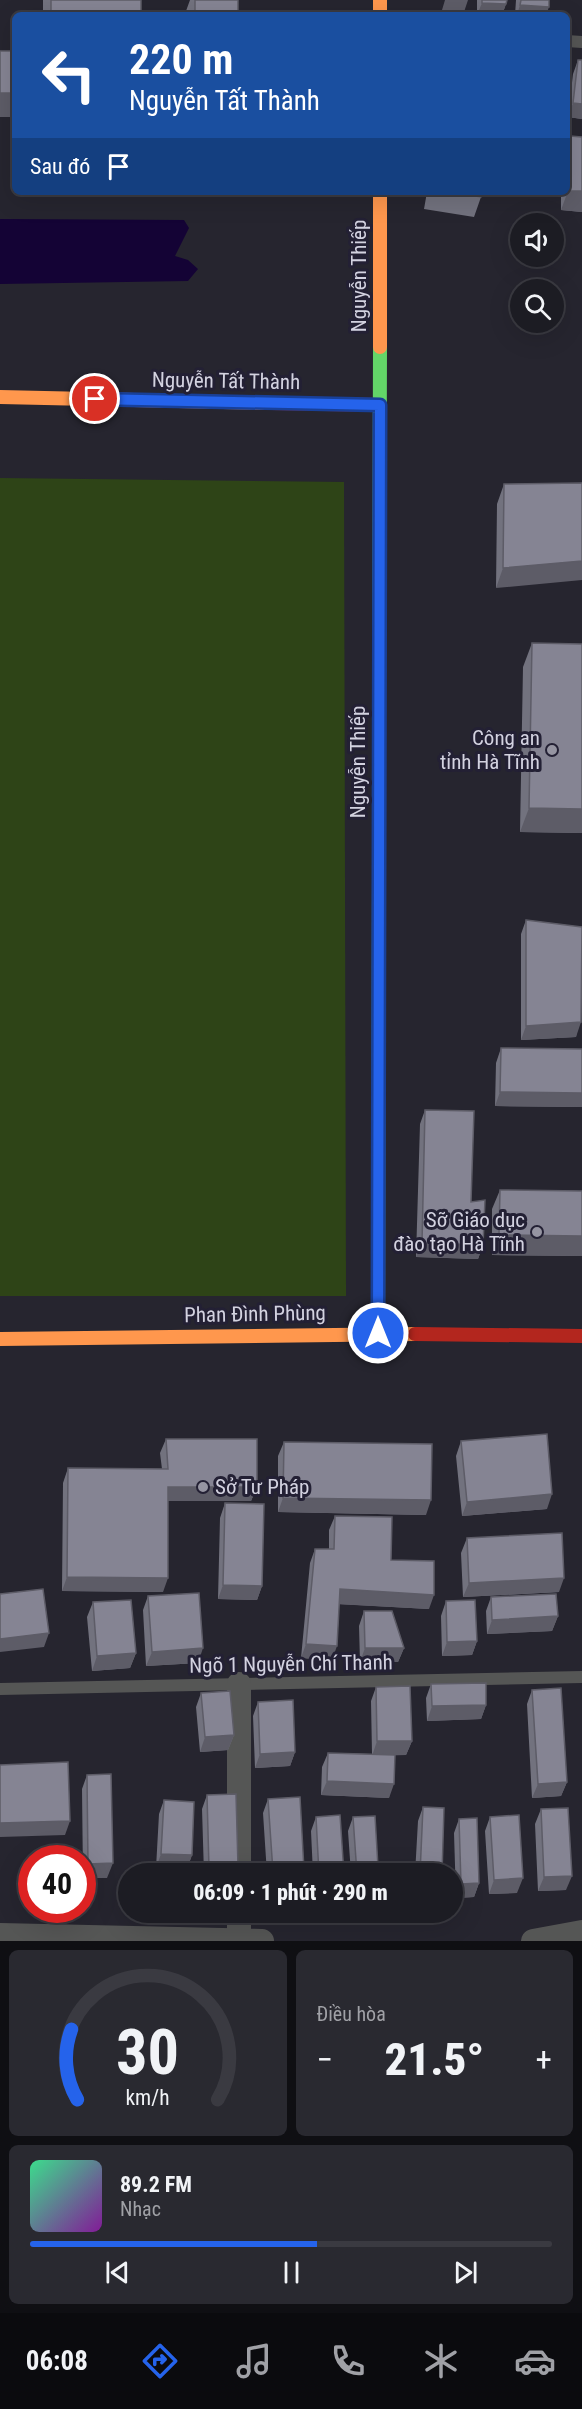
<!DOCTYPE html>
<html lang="vi">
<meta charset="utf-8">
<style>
:root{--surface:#1c1c23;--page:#292930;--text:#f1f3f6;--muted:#a0a1a6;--line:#3a3a41;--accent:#2563eb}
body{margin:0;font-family:"Roboto Condensed",sans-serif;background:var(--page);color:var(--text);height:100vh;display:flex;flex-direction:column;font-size:22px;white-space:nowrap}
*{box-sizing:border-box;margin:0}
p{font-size:20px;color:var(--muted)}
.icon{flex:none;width:33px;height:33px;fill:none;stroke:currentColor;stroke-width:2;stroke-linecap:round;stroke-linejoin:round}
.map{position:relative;height:1941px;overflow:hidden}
.side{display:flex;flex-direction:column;gap:9px;padding:9px;background:#0f0f13;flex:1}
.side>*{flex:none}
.banner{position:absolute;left:12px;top:12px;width:558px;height:183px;border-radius:9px;box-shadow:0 6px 24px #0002,0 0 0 2px var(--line);background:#1a4fa0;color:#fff;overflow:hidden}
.tools{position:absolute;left:510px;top:213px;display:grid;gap:12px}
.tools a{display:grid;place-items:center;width:54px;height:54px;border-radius:50%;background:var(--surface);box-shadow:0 6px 24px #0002,0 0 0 2px var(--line);font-size:30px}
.speed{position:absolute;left:18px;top:1845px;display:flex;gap:12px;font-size:30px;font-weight:700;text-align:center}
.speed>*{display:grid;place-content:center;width:78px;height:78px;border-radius:50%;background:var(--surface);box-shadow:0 6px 24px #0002,0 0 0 2px var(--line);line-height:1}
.speed .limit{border:9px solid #d22;background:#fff;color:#111}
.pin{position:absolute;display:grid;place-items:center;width:51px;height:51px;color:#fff;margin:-26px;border:3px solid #fff;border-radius:50%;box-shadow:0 2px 6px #0007}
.me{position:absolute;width:66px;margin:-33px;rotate:0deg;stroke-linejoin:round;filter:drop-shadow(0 0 4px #0008)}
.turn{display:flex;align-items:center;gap:21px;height:126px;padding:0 18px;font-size:27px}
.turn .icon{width:78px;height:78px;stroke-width:2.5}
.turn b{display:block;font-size:42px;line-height:51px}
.then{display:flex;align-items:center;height:57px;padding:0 18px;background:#0003;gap:12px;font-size:22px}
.big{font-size:45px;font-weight:800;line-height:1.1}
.side .widget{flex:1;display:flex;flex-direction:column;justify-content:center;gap:9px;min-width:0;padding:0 21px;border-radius:9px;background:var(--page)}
.side .dial{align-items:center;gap:0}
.dial svg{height:156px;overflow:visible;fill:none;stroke:var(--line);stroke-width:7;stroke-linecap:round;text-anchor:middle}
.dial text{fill:var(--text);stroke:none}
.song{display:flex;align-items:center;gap:18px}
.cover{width:72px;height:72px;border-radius:9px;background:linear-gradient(135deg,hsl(150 70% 55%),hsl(290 70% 35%))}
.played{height:6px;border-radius:3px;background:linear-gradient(90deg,var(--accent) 55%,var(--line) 55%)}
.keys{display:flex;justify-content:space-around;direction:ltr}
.heat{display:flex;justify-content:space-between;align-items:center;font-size:33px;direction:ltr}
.side .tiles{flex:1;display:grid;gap:9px;grid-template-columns:1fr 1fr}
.widget:last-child{grid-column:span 2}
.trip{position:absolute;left:118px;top:1863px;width:345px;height:60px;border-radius:30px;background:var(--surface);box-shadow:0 6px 24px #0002,0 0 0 2px var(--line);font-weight:800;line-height:60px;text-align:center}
.dock{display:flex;height:96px;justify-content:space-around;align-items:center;background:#0b0b0e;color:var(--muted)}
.dock .icon{width:42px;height:42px}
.dock .on{color:var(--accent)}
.dock b{font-size:27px;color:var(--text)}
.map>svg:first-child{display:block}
.green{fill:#2e4417}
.water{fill:#140335}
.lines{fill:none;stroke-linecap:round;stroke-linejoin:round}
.lane{stroke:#555655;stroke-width:12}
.street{stroke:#555655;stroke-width:24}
.fast{stroke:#63d668;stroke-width:14}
.slow{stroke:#ff974d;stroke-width:14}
.jam{stroke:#b3261e;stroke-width:14}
.wall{fill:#72727e}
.shaded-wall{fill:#5d5c67}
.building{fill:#858493;stroke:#5d5c67;stroke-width:1.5}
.route-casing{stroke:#184099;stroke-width:15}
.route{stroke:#2563eb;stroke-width:10}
.poi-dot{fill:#9695a2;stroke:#232034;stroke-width:2}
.labels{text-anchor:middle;stroke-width:6;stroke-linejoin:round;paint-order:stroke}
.street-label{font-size:21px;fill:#d3d2e0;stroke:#232034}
.poi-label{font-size:21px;fill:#d3d2e0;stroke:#232034;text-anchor:end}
</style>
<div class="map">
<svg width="582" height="1941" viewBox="0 0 582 1941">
<rect width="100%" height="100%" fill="#26252f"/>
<path class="green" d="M0,478L344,482L346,1296H0Z"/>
<path class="water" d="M0,219L184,220L189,228L175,256L188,260L198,269L188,281L0,284Z"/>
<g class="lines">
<path class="lane" d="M567,41L582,42
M0,1689L582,1677"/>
<path class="street" d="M239,1874V1684
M0,1935L262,1941
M239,1940V1912
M533,1941L582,1932"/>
<path class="fast" d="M379,682L380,347
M378,1333L379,875"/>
<path class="slow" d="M380,0V15
M380,347V192
M0,397L271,403
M0,1339L415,1334"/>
<path class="jam" d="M271,403L379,405
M379,875V682
M415,1334L582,1336"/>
</g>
<path class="wall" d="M43,0H141V15H43Z
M190,0H238V15H186V11Z
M477,0H507L506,4L502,15H477Z
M516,0H549L546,15H515Z
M578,60L582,119L568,117L573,74Z
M570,136L582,137V212L561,210V192H567V145Z
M427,192H482L481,197L474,217L424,209Z
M582,483L496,588L497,504L504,484Z
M532,643L582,644V833L520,832L523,667Z
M526,920L582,927V1000V995L576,1037L521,1040V934Z
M501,1048L582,1049V1107L495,1106L496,1063Z
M425,1110L471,1202L483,1245L478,1259L416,1257L420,1124Z
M500,1190L582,1191V1256L492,1255V1209Z
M166,1439L257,1487L251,1501H168L163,1592L62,1591L63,1483L68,1468L162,1469L160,1453Z
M461,1441L547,1509L462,1516L456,1456Z
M284,1442L426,1515L278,1512V1456Z
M225,1503L262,1586L257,1600L218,1599L220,1518Z
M335,1516L391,1560L429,1609L339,1604L332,1660L301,1658L310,1563L315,1549H329V1530Z
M467,1538L559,1592L463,1597L461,1553Z
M148,1596L198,1663L146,1666L143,1610Z
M491,1597L558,1616L552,1631L487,1634L486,1611Z
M446,1601L477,1641L472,1655L442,1656L441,1616Z
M93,1602L136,1653L130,1668L92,1671L87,1617Z
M364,1611L404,1648L398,1662H360L359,1626Z
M431,1684L486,1705L481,1719L427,1721L426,1698Z
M376,1687L412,1741L406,1755H395L389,1798L321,1795L322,1767L328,1753L372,1754L371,1701Z
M532,1690L567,1782L561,1796L532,1798L527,1704Z
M201,1693L234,1735L228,1750L200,1752L196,1707Z
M258,1702L295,1752L290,1766L255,1768L253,1716Z
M87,1775L107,1878H83L82,1789Z
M207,1795L236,1874H204L202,1809Z
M268,1799L303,1874H267L263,1813Z
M164,1800L192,1855L187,1869L156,1868L159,1814Z
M423,1807L442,1874H415L418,1821Z
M541,1809L566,1890L538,1891L535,1824Z
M316,1817L344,1874H313L311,1831Z
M353,1817L378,1867L376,1874H351L348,1831Z
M490,1817L517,1893L489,1894L485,1831Z
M459,1819L479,1883L474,1897L456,1898L454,1833Z"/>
<path class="shaded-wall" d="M445,0H468L464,12L442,10Z
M482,3L506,4L502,15H477Z
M520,5L549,7L546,15H517Z
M0,93H15V117H0Z
M573,103L582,104V119L568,117Z
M568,191H582V212L561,210Z
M582,561V580L496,588L503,568Z
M529,808L582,809V833L520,832Z
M581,1022L576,1037L521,1040L526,1026Z
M500,1092L582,1093V1107L495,1106Z
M499,1235L582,1236V1256L492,1255Z
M422,1243L483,1245L478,1259L416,1257Z
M168,1487H257L251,1501H163Z
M552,1494L547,1509L462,1516L467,1502Z
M283,1498L431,1500L426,1515L278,1512Z
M67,1577L168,1578L163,1592L62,1591Z
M564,1578L559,1592L463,1597L469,1583Z
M223,1585L262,1586L257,1600L218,1599Z
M340,1589L434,1595L429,1609L335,1604Z
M558,1616L552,1631L487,1634L492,1620Z
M49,1633L44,1647L0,1652V1639Z
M477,1641L472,1655L442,1656L447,1642Z
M306,1644L337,1646L332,1660L301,1658Z
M203,1648L198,1663L146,1666L152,1652Z
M365,1648H404L398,1662H360Z
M136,1653L130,1668L92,1671L97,1656Z
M486,1705L481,1719L427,1721L432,1706Z
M234,1735L228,1750L200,1752L205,1737Z
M377,1741H412L406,1755L372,1756Z
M295,1752L290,1766L255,1768L260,1754Z
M327,1781L394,1784L389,1798L321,1795Z
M567,1782L561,1796L532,1798L538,1784Z
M70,1821L65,1835L0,1837V1823Z
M161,1854L192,1855L187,1869L156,1868Z
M113,1863L107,1878H83L88,1864Z
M238,1867L236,1874H207L209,1868Z
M378,1867L376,1874H361Z
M304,1870L303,1874H273V1872Z
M572,1876L566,1890L538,1891L544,1877Z
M523,1878L517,1893L489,1894L494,1880Z
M479,1883L474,1897L456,1898L461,1884Z"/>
<path class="building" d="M51,0H141V15H51Z
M195,0H238V15H195Z
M482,0H507L506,4L482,3Z
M521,0H549V7L520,5Z
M0,51H15V93H0Z
M578,60H582V104L573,103Z
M570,136L582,137V191H568Z
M450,192H482L481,197Z
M582,483V561L503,568L504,484Z
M532,643L582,644V809L529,808Z
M526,920L582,927L581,1022L526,1026Z
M501,1048L582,1049V1093L500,1092Z
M425,1110L474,1111L471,1202L485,1200L483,1245L422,1243Z
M500,1190L582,1191V1236L499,1235Z
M547,1434L552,1494L467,1502L461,1441Z
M166,1439H257V1487H168V1578L67,1577L68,1468L168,1469Z
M284,1442L432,1444L431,1500L283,1498Z
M225,1503L264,1504L262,1586L223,1585Z
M335,1516L392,1517L391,1560L434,1561V1595L340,1589L337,1646L306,1644L315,1549H334Z
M562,1533L564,1578L469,1583L467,1538Z
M43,1589L49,1633L0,1639V1594Z
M199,1593L203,1648L152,1652L148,1596Z
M556,1594L558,1616L492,1620L491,1597Z
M131,1600L136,1653L97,1656L93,1602Z
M475,1600L477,1641L447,1642L446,1601Z
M364,1611H392L404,1648H365Z
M486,1683V1705L432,1706L431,1684Z
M410,1686L412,1741H377L376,1687Z
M561,1688L567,1782L538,1784L532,1690Z
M230,1691L234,1735L205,1737L201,1693Z
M293,1700L295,1752L260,1754L258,1702Z
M328,1753L395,1755L394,1784L327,1781Z
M68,1762L70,1821L0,1823V1765Z
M111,1774L113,1863L88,1864L87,1775Z
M236,1794L238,1867L209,1868L207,1795Z
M300,1797L304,1870L273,1872L268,1799Z
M164,1800L194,1802L192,1855L161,1854Z
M423,1807L444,1808L442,1874H420Z
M568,1808L572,1876L544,1877L541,1809Z
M340,1815L344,1874H319L316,1817Z
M519,1815L523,1878L494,1880L490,1817Z
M375,1816L378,1867L361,1874H357L353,1817Z
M477,1818L479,1883L461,1884L459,1819Z"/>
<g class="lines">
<defs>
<path id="route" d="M95,399L380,405L378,1333"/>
</defs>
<use href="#route" class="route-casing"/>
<use href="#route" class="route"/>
</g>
<g class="poi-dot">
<circle cx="552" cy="750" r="6"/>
<circle cx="537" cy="1232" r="6"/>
<circle cx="203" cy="1487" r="6"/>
</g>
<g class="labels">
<g class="street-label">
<text transform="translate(359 276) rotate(-90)" y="7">Nguyễn Thiếp</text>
<text transform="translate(226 381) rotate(1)" y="7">Nguyễn Tất Thành</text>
<text transform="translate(358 762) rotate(-90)" y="7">Nguyễn Thiếp</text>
<text transform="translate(255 1314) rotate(-1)" y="7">Phan Đình Phùng</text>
<text transform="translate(291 1664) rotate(-1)" y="7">Ngõ 1 Nguyễn Chí Thanh</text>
</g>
<g class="poi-label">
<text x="540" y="745">Công an<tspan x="540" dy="24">tỉnh Hà Tĩnh</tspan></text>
<text x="525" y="1227">Sỡ Giáo dục<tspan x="525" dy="24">đào tạo Hà Tĩnh</tspan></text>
<text x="215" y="1494" text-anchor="start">Sở Tư Pháp</text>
</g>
</g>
</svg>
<div class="tools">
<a><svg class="icon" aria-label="sound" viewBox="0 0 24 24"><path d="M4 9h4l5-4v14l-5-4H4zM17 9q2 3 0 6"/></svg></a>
<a><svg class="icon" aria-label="search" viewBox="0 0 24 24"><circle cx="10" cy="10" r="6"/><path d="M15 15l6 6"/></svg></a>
</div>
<div class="speed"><div class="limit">40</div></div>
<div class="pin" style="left:95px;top:399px;background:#d93025"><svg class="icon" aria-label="arrive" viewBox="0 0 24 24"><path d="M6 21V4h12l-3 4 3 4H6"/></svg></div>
<svg class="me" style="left:378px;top:1333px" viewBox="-20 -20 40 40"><circle r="17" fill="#2563eb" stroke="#fff" stroke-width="3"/><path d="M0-11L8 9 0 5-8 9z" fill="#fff"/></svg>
<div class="trip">06:09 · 1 phút · 290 m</div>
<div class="banner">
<div class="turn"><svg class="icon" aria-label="left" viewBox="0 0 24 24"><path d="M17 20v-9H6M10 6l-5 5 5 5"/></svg><div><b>220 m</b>Nguyễn Tất Thành</div></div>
<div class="then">Sau đó<svg class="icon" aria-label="arrive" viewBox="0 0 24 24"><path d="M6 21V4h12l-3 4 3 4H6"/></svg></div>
</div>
</div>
<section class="side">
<div class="tiles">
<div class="widget dial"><svg viewBox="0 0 100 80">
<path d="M14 69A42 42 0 1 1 86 69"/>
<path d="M14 69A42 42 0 0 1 11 33" stroke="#2563eb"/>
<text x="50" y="56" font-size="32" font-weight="700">30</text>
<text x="50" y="72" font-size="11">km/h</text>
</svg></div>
<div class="widget"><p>Điều hòa</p>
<div class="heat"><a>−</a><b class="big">21.5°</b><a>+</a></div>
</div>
<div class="widget">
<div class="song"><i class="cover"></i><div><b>89.2 FM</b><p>Nhạc</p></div></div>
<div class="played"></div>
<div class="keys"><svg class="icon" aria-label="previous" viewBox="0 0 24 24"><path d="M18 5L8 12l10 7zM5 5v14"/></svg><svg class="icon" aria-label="pause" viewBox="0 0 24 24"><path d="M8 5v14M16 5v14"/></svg><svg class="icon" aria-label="next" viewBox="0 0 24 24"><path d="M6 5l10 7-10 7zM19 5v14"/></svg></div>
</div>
</div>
</section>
<nav class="dock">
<b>06:08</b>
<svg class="icon on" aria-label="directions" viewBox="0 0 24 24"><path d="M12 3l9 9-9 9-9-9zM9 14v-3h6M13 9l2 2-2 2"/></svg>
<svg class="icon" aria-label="music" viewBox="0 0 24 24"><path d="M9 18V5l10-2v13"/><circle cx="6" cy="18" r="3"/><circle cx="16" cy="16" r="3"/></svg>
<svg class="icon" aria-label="phone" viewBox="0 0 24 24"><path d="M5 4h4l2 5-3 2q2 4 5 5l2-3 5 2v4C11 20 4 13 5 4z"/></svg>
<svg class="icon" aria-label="climate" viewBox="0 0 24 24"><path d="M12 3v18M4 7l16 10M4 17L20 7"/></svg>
<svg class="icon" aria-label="car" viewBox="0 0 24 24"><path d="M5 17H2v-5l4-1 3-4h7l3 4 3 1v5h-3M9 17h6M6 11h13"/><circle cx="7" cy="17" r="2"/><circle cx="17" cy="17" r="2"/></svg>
</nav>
